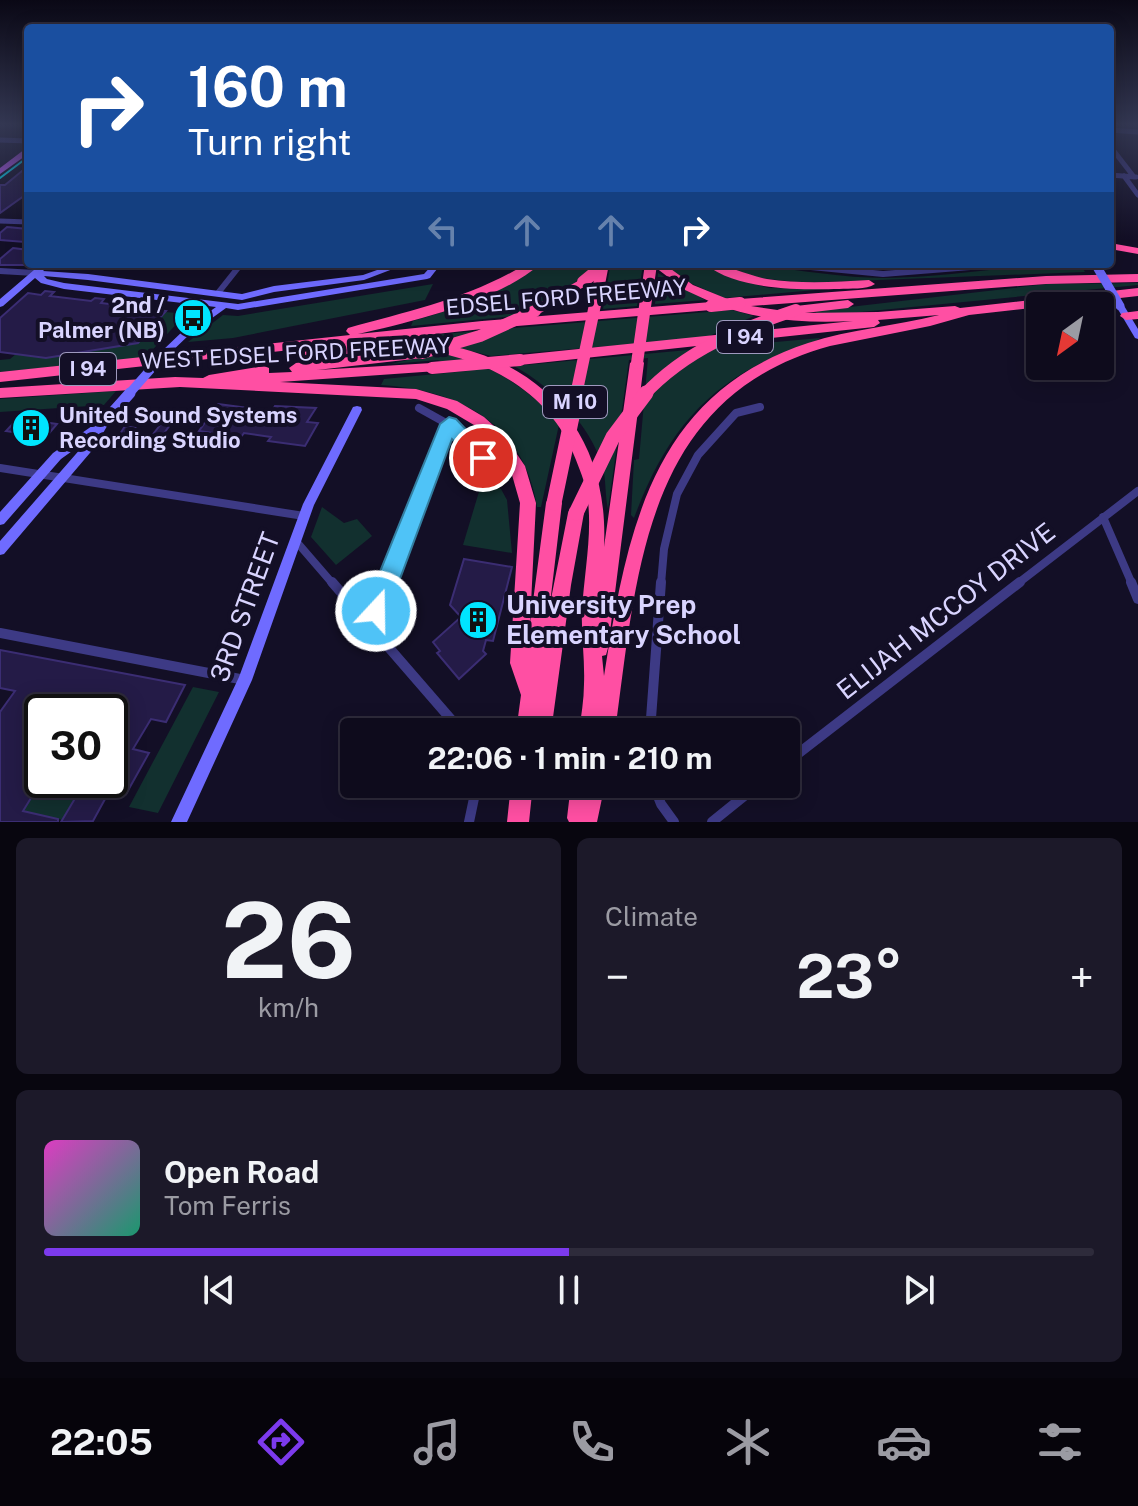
<!DOCTYPE html>
<meta charset="utf-8">
<style>
:root{--surface:#0e0b1c;--page:#1c1929;--text:#f1f3f6;--muted:#9b9ba3;--line:#2e2b3b;--accent:#7c3aed}
body{margin:0;font-family:"Public Sans",sans-serif;background:var(--page);color:var(--text);height:100vh;display:flex;flex-direction:column;font-size:30px;white-space:nowrap}
*{box-sizing:border-box;margin:0}
p{font-size:26px;color:var(--muted)}
.icon{flex:none;width:44px;height:44px;fill:none;stroke:currentColor;stroke-width:2;stroke-linecap:round;stroke-linejoin:round}
.map{position:relative;height:822px;overflow:hidden}
.drawer{display:flex;flex-direction:column;gap:16px;padding:16px;background:#08060f;flex:1}
.drawer>*{flex:none}
.top-card{position:absolute;left:24px;top:24px;width:1090px;height:244px;border-radius:8px;box-shadow:0 4px 20px #0003,0 0 0 2px var(--line);background:#1a4fa0;color:#fff;overflow:hidden}
.needle{width:52px;rotate:213deg}
.controls{position:absolute;left:1026px;top:292px;display:grid;gap:16px}
.controls a{display:grid;place-items:center;width:88px;height:88px;border-radius:8px;background:var(--surface);box-shadow:0 4px 20px #0003,0 0 0 2px var(--line);font-size:40px}
.speed{position:absolute;left:24px;top:694px;display:flex;gap:16px;font-size:40px;font-weight:700;text-align:center}
.speed>*{display:grid;place-content:center;width:104px;height:104px;border-radius:50%;background:var(--surface);box-shadow:0 4px 20px #0003,0 0 0 2px var(--line);line-height:1}
.speed .limit{border:4px solid #111;border-radius:12px;background:#fff;color:#111}
.pin{position:absolute;display:grid;place-items:center;width:68px;height:68px;color:#fff;margin:-34px;border:4px solid #fff;border-radius:50%;box-shadow:0 2px 8px #0007}
.me{position:absolute;width:88px;margin:-44px;rotate:21deg;stroke-linejoin:round;filter:drop-shadow(0 0 6px #0008)}
.turn{display:flex;align-items:center;gap:28px;height:168px;padding:0 32px;font-size:36px}
.turn .icon{width:104px;height:104px;stroke-width:2.5}
.turn b{display:block;font-size:56px;line-height:68px}
.lanes{display:flex;align-items:center;height:76px;padding:0 32px;background:#0003;justify-content:center;gap:40px;direction:ltr}
.lanes .off{opacity:.35}
.big{font-size:60px;font-weight:700;line-height:1.1}
.drawer .tile{flex:1;display:flex;flex-direction:column;justify-content:center;gap:12px;min-width:0;padding:0 28px;border-radius:12px;background:var(--page)}
.drawer .dial{align-items:center;gap:0}
.dial b{font-size:104px;line-height:1}
.song{display:flex;align-items:center;gap:24px}
.cover{width:96px;height:96px;border-radius:12px;background:linear-gradient(135deg,hsl(310 70% 55%),hsl(160 70% 35%))}
.played{height:8px;border-radius:4px;background:linear-gradient(90deg,var(--accent) 50%,var(--line) 50%)}
.keys{display:flex;justify-content:space-around;direction:ltr}
.heat{display:flex;justify-content:space-between;align-items:center;font-size:44px;direction:ltr}
.drawer .tiles{flex:1;display:grid;gap:16px;grid-template-columns:1fr 1fr}
.tile:last-child{grid-column:span 2}
.trip{position:absolute;left:340px;top:718px;width:460px;height:80px;border-radius:8px;background:var(--surface);box-shadow:0 4px 20px #0003,0 0 0 2px var(--line);font-weight:700;line-height:80px;text-align:center}
.tabs{display:flex;height:128px;justify-content:space-around;align-items:center;background:#06040b;color:var(--muted)}
.tabs .icon{width:56px;height:56px}
.tabs .on{color:var(--accent)}
.tabs b{font-size:36px;color:var(--text)}
.map>svg:first-child{display:block}
.green{fill:#12302f}
.building{fill:#241b47;stroke:#3b2d73;stroke-width:2}
.lines{fill:none;stroke-linecap:round;stroke-linejoin:round}
.street-far3{stroke:#3d3a85;stroke-width:5}
.street-far2{stroke:#3d3a85;stroke-width:6}
.street-far1{stroke:#3d3a85;stroke-width:8}
.street{stroke:#3d3a85;stroke-width:10}
.secondary{fill:#6f6bff;fill-rule:evenodd}
.primary{fill:#c25bff;fill-rule:evenodd}
.highway{fill:#ff4fa3;fill-rule:evenodd}
.tram{stroke:#00e5ff;stroke-width:2}
.secondary-bridge-far1{stroke:#6f6bff;stroke-width:9}
.secondary-bridge{stroke:#6f6bff;stroke-width:11}
.highway-bridge-far1{stroke:#ff4fa3;stroke-width:12}
.highway-bridge{stroke:#ff4fa3;stroke-width:15}
.route{fill:#4fc3f7;stroke:#337fa1;stroke-width:2}
.labels{text-anchor:middle;stroke-width:8;stroke-linejoin:round;paint-order:stroke}
.shield{fill:#130f26;stroke:#9e99be;stroke-width:2}
.shield-label{font-size:20px;font-weight:bold;fill:#d9d4ff}
.street-label{font-size:22px;fill:#d9d4ff;stroke:#130f26}
.poi-label{font-size:22px;font-weight:bold;fill:#d9d4ff;stroke:#130f26;text-anchor:end}
.near-poi-label{font-size:26px;font-weight:bold;fill:#d9d4ff;stroke:#130f26;text-anchor:start}
.near-street-label{font-size:26px;fill:#d9d4ff;stroke:#130f26}
</style>
<div class="map">
<svg width="1138" height="822" viewBox="0 0 1138 822">
<rect width="100%" height="100%" fill="#130f26"/>
<path class="green" d="M542,264H594L592,269L568,288L515,316L411,326L413,321C457,310 503,288 542,264Z
M614,264H643L637,306L603,309L610,267Z
M663,264H702L735,279L769,288L827,289L724,298L688,282Z
M719,264C774,264 829,278 884,278C950,277 1015,264 1080,264L1085,272L802,283L755,277Z
M658,273L705,300L655,304Z
M1138,283V285L850,313L818,315L815,311L1047,284Z
M433,284L425,300L233,338L188,342L223,315L238,316Z
M732,310L754,316L705,338L491,356L443,344L406,341V337Z
M165,312L177,313L182,318L145,358L0,372V360L10,359L16,354L46,358L138,343Z
M820,338C811,346 775,355 759,364C692,399 660,449 634,518L631,515L634,460L639,459L648,358L629,360L608,509C605,497 606,480 603,467C589,423 553,388 514,366Z
M440,352C494,364 519,385 560,420L541,507H537C524,423 459,390 381,385L384,379L467,371L438,360L391,364Z
M116,391L104,405L0,412V399Z
M487,483L501,489L507,500L512,553L463,545L481,485Z
M322,507L344,523L357,519L372,536L336,565L311,537Z
M193,687L219,692L158,813L129,807Z
M42,780H64L88,785L81,788L65,815L67,821L18,810L26,806Z"/>
<path class="building" d="M28,166V193L0,213V185H5Z
M7,227L28,229V239L25,242L0,240V233Z
M13,248L28,250V265H0V259Z
M45,291L54,292L50,296L91,301L95,298L104,299L101,303L166,311L138,343L46,358L0,352V318L28,293L41,295Z
M218,404L272,411L275,406L316,408L307,422L318,423L305,446L268,441L271,437L244,433L241,437L199,431Z
M19,417L36,421L57,424L46,437L6,431Z
M161,424L170,425L153,448L115,442L125,426L135,428L129,435L150,438Z
M464,559L512,567L493,641L486,640L483,651L486,654L459,679L437,653L440,651L433,642L461,617L450,605Z
M0,650L185,685L166,722L151,719L133,749L149,753L126,794L110,790L93,821L61,822L86,780H110V739L125,713L89,706L85,712H42V780L23,811L58,819V822H0V712L15,691L0,688Z"/>
<g class="lines">
<path class="street-far3" d="M1110,130L1138,132
M0,140L28,141
M1110,146L1134,177
M1110,175L1136,177
M1124,176L1138,195
M0,221L28,222"/>
<path class="street-far2" d="M780,264L883,274L1008,264
M0,271L35,273
M218,293L241,264"/>
<path class="street-far1" d="M419,408L455,428L487,464
M0,468L304,516
M1103,517L1132,584
M295,540L333,584
M386,584L449,424
M661,584L664,549L677,494L698,455L736,413L760,407
M1017,584L1138,491"/>
<path class="street" d="M332,582L462,732
M1131,582L1138,599
M370,626L387,582
M0,633L245,680
M650,732L661,582
M786,763L1020,582
M653,784L661,804L674,822
M469,822L477,784
M712,822L759,784"/>
<path class="secondary" d="M41,264H50L43,271L88,274L242,294L274,286L363,275L394,264H406L364,280L274,292L242,300L88,280L44,276L47,279L64,283L238,304L424,274L433,264H441L430,278L427,279L238,310L226,308L190,334L168,355H162L160,353L162,351L184,330L216,307L64,289L41,283L35,278L3,306L0,307V299Z
M1120,303L1123,304L1138,329V339L1135,338L1116,306Z
M357,406L361,407L362,410L314,505L252,680L187,822H171L239,677L303,504L353,407Z
M105,417L109,418L110,421L95,447L4,554L0,555V541L89,439L61,459L4,524L0,525V512L53,453Z"/>
<path class="primary" d="M25,149H28V154L0,174V168Z"/>
<path class="highway" d="M1110,243L1138,248V254L1110,249Z
M526,264H540C501,300 409,323 358,334L482,321L711,302L685,290L651,264H664L693,285L735,302L740,299L1046,276L1138,274V282L1046,284L751,306L791,312L792,307L796,306L848,300L854,304L848,308L805,313L878,312L955,306L960,308L1138,288V296L969,315L930,326L830,346C644,397 637,572 615,732H579C581,716 584,700 584,684C585,659 581,635 582,611C584,574 592,538 588,501C587,487 581,473 576,460C552,395 493,361 427,351V356L422,358L317,370L432,363L437,365L439,368L437,371L280,382L416,389L457,401L484,417L504,435L525,466L536,503L530,624L546,503L548,498L554,496L560,498L562,503L550,604L568,513L570,508L576,506L582,508L584,513L571,585L551,732H516L521,695L510,663L520,503L510,468L494,443L474,425L447,409L416,399L180,387L0,398V388L175,377L203,378L209,375L264,366L269,368V373L292,372L289,368L296,363L411,350L369,351L308,359L302,354C311,345 352,344 367,342C501,329 611,404 604,547L630,363L637,358L642,360L644,363L608,648L606,655L602,656L604,676C627,532 651,395 808,343C850,329 896,326 939,315L878,320L880,323L874,327L520,365L513,360L520,355L853,321C808,323 759,321 716,304L715,309L711,310L482,329L0,382V372L350,335L346,331L348,328C410,311 470,298 526,264Z
M597,264H609L602,300L596,304L590,300Z
M705,264C727,264 746,275 767,279C800,284 835,282 869,280L875,284C866,290 850,288 839,289C799,290 737,290 705,264Z
M583,278L589,282L587,285L539,314H531L529,311L531,308Z
M1138,311V319L1126,320L1120,316L1122,313Z
M511,784H533L529,822H507Z
M571,784H605L597,822H569L567,818Z"/>
<path class="tram" d="M0,178L28,157"/>
<path class="secondary-bridge-far1" d="M1097,267L1120,306
M128,395L165,353"/>
<path class="secondary-bridge" d="M105,421L130,393"/>
<path class="highway-bridge-far1" d="M583,282L605,264
M711,306L740,303
M422,353L480,336L535,311
M637,363L651,264
M432,368L520,360
M576,395L596,300
M644,395C686,350 739,329 796,310"/>
<path class="highway-bridge" d="M554,503L577,393
M576,513L613,437L646,393"/>
</g>
<linearGradient id="sky" x2="0" y2="1"><stop stop-color="#0a0815"/><stop offset="0.52" stop-color="#333752"/><stop offset="1" stop-color="#333752" stop-opacity="0"/></linearGradient>
<rect width="1138" height="239" fill="url(#sky)"/>
<path class="route" d="M449,417L456,419L493,458L490,463H476L452,439L388,611L384,619L376,622L368,619L364,611L440,424Z"/>
<defs>
<symbol id="bus-disc" viewBox="-11 -11 22 22"><circle r="9.5" fill="#00e5ff" stroke="#130f26"/><path d="M-5-6H5V4H4V6H2V4H-2V6H-4V4H-5ZM-3.5-4V0h7V-4ZM-3.5 1.2v1.5H-2V1.2ZM2 1.2v1.5H3.5V1.2Z" fill="#111"/></symbol>
<symbol id="building-disc" viewBox="-11 -11 22 22"><circle r="9.5" fill="#00e5ff" stroke="#130f26"/><path d="M-4-6H4V6H1V3H-1V6H-4ZM-2.5-4.3h1.7v1.8h-1.7ZM.8-4.3h1.7v1.8H.8ZM-2.5-1h1.7V.8h-1.7ZM.8-1h1.7V.8H.8Z" fill="#111"/></symbol>
</defs>
<g fill-rule="evenodd">
<use href="#bus-disc" x="171" y="296" width="44" height="44"/>
<use href="#building-disc" x="9" y="406" width="44" height="44"/>
<use href="#building-disc" x="456" y="598" width="44" height="44"/>
</g>
<g class="labels">
<g class="shield">
<rect x="717" y="321" width="56" height="32" rx="6"/>
<rect x="60" y="353" width="56" height="32" rx="6"/>
<rect x="543" y="386" width="64" height="32" rx="6"/>
</g>
<g class="shield-label">
<text x="745" y="344">I 94</text>
<text x="88" y="376">I 94</text>
<text x="575" y="409">M 10</text>
</g>
<g class="street-label">
<text transform="translate(566 297) rotate(-5)" y="8">EDSEL FORD FREEWAY</text>
<text transform="translate(296 353) rotate(-3)" y="8">WEST EDSEL FORD FREEWAY</text>
</g>
<g class="poi-label">
<text x="165" y="313">2nd /<tspan x="165" dy="25">Palmer (NB)</tspan></text>
<text x="59" y="423" text-anchor="start">United Sound Systems<tspan x="59" dy="25">Recording Studio</tspan></text>
</g>
<g class="near-poi-label">
<text x="506" y="614">University Prep<tspan x="506" dy="30">Elementary School</tspan></text>
</g>
<g class="near-street-label">
<text transform="translate(245 607) rotate(-70)" y="9">3RD STREET</text>
<text transform="translate(946 611) rotate(-38)" y="9">ELIJAH MCCOY DRIVE</text>
</g>
</g>
</svg>
<div class="controls">
<a><svg class="needle" viewBox="-14 -14 28 28"><path d="M0-13l5 13h-10z" fill="#e53935"/><path d="M0 13l5-13h-10z" fill="#9b9ba3"/></svg></a>
</div>
<div class="speed"><div class="limit">30</div></div>
<div class="pin" style="left:483px;top:458px;background:#d93025"><svg class="icon" aria-label="arrive" viewBox="0 0 24 24"><path d="M6 21V4h12l-3 4 3 4H6"/></svg></div>
<svg class="me" style="left:376px;top:611px" viewBox="-20 -20 40 40"><circle r="17" fill="#4fc3f7" stroke="#fff" stroke-width="3"/><path d="M0-11L8 9 0 5-8 9z" fill="#fff"/></svg>
<div class="trip">22:06 · 1 min · 210 m</div>
<div class="top-card">
<div class="turn"><svg class="icon" aria-label="right" viewBox="0 0 24 24"><path d="M7 20v-9h11M14 6l5 5-5 5"/></svg><div><b>160 m</b>Turn right</div></div>
<div class="lanes"><svg class="icon off" aria-label="left" viewBox="0 0 24 24"><path d="M17 20v-9H6M10 6l-5 5 5 5"/></svg><svg class="icon off" aria-label="ahead" viewBox="0 0 24 24"><path d="M12 20V5M6 11l6-6 6 6"/></svg><svg class="icon off" aria-label="ahead" viewBox="0 0 24 24"><path d="M12 20V5M6 11l6-6 6 6"/></svg><svg class="icon" aria-label="right" viewBox="0 0 24 24"><path d="M7 20v-9h11M14 6l5 5-5 5"/></svg></div>
</div>
</div>
<section class="drawer">
<div class="tiles">
<div class="tile dial"><b>26</b><p>km/h</p></div>
<div class="tile"><p>Climate</p>
<div class="heat"><a>−</a><b class="big">23°</b><a>+</a></div>
</div>
<div class="tile">
<div class="song"><i class="cover"></i><div><b>Open Road</b><p>Tom Ferris</p></div></div>
<div class="played"></div>
<div class="keys"><svg class="icon" aria-label="previous" viewBox="0 0 24 24"><path d="M18 5L8 12l10 7zM5 5v14"/></svg><svg class="icon" aria-label="pause" viewBox="0 0 24 24"><path d="M8 5v14M16 5v14"/></svg><svg class="icon" aria-label="next" viewBox="0 0 24 24"><path d="M6 5l10 7-10 7zM19 5v14"/></svg></div>
</div>
</div>
</section>
<nav class="tabs">
<b>22:05</b>
<svg class="icon on" aria-label="directions" viewBox="0 0 24 24"><path d="M12 3l9 9-9 9-9-9zM9 14v-3h6M13 9l2 2-2 2"/></svg>
<svg class="icon" aria-label="music" viewBox="0 0 24 24"><path d="M9 18V5l10-2v13"/><circle cx="6" cy="18" r="3"/><circle cx="16" cy="16" r="3"/></svg>
<svg class="icon" aria-label="phone" viewBox="0 0 24 24"><path d="M5 4h4l2 5-3 2q2 4 5 5l2-3 5 2v4C11 20 4 13 5 4z"/></svg>
<svg class="icon" aria-label="climate" viewBox="0 0 24 24"><path d="M12 3v18M4 7l16 10M4 17L20 7"/></svg>
<svg class="icon" aria-label="car" viewBox="0 0 24 24"><path d="M5 17H2v-5l4-1 3-4h7l3 4 3 1v5h-3M9 17h6M6 11h13"/><circle cx="7" cy="17" r="2"/><circle cx="17" cy="17" r="2"/></svg>
<svg class="icon" aria-label="filters" viewBox="0 0 24 24"><path d="M4 7h16M4 17h16"/><circle cx="9" cy="7" r="2"/><circle cx="15" cy="17" r="2"/></svg>
</nav>
